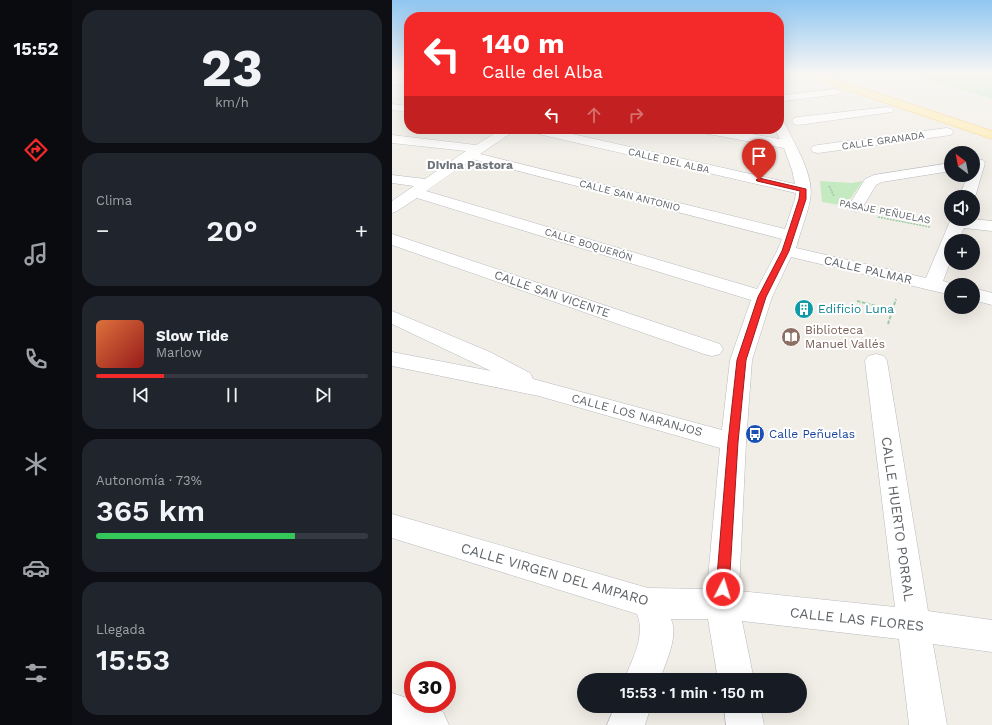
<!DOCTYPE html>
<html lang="es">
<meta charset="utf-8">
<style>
:root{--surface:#171b24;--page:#20242c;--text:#f1f3f6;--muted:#9ea1a6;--line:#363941;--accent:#f42a2a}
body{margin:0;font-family:"Work Sans",sans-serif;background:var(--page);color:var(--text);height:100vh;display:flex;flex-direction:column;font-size:15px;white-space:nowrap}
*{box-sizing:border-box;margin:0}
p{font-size:13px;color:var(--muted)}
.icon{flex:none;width:22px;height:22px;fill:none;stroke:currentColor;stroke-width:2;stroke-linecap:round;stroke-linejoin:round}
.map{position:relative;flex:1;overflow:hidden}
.drawer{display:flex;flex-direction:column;gap:10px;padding:10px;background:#0d0f14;width:320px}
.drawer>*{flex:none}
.banner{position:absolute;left:12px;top:12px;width:380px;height:122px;border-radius:16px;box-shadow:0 4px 16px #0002;background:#f42a2a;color:#fff;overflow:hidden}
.needle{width:26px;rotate:328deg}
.tools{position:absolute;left:552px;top:146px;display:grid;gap:8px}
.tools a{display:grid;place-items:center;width:36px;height:36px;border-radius:50%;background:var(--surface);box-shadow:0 4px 16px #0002;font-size:20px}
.speed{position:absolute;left:12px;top:661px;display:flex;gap:8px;font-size:20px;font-weight:700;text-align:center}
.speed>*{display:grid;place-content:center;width:52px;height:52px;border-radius:50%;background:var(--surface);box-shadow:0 4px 16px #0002;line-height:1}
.speed .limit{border:6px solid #d22;background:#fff;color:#111}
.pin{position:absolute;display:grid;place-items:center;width:34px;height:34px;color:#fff;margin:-41px -17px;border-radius:50% 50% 50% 0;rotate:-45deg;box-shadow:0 0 4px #0007}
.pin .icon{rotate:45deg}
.me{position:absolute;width:44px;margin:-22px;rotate:5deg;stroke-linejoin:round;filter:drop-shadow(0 0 3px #0008)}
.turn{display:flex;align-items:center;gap:14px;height:84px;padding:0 12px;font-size:18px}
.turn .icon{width:52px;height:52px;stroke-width:2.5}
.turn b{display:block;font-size:28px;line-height:34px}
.lanes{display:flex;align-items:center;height:38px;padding:0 12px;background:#0003;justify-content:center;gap:20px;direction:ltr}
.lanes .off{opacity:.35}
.big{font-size:30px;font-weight:600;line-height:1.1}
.drawer .tile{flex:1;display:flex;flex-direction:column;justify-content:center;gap:6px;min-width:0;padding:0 14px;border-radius:16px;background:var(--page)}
.drawer .dial{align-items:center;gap:0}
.dial b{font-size:52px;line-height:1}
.song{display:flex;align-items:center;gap:12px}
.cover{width:48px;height:48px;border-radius:6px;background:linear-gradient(135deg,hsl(20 70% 55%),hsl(0 70% 35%))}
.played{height:4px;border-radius:2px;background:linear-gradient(90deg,var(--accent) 25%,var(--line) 25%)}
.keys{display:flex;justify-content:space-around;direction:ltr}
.heat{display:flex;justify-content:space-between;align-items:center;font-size:22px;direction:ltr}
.charge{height:6px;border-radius:3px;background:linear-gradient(90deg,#34c759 73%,var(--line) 0)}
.trip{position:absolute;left:185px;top:673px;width:230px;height:40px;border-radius:20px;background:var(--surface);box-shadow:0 4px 16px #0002;font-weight:600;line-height:40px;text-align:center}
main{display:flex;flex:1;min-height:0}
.tab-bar{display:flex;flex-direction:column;width:72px;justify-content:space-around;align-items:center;background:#090b0e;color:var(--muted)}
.tab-bar .icon{width:28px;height:28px}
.tab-bar .selected{color:var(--accent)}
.tab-bar b{font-size:18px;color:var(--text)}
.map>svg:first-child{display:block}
.green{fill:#c5eac2}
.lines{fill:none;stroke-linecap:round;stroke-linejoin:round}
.minor-casing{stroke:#b7babe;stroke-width:1}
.major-casing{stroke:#fac057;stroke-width:1}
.path-far1{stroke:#9acba5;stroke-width:1.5;stroke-dasharray:2 1;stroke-linecap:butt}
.path{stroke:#9acba5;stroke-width:2;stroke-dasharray:3.5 1.5;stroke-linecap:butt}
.minor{fill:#fff;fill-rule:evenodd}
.major{fill:#ffecae;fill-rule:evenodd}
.route{fill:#f42a2a;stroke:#9f1b1b}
.labels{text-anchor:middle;stroke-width:4;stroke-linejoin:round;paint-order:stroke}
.far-street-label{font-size:10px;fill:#5e6368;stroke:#fff}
.far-quarter-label{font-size:12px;font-weight:bold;fill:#6f757a;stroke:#fff}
.street-label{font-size:12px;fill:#5e6368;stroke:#fff}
.culture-label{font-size:12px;fill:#0d838f;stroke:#fff;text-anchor:start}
.education-label{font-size:12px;fill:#785e54;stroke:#fff;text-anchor:start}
.transit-label{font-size:12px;fill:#164399;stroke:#fff;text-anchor:start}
.near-street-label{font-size:14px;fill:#5e6368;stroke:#fff}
</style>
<main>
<nav class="tab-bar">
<b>15:52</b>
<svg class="icon selected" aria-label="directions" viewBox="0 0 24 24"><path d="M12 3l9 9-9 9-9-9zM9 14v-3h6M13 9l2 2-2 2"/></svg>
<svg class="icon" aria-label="music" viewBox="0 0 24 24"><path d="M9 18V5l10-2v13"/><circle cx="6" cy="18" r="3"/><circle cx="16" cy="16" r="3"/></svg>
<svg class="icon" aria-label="phone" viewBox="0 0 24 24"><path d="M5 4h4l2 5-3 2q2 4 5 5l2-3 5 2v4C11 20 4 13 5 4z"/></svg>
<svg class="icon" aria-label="climate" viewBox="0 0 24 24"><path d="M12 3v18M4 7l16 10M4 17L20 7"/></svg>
<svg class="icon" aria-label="car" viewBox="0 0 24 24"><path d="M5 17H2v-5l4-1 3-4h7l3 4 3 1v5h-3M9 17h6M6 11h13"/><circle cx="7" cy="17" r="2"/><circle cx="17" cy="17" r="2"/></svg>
<svg class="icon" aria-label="filters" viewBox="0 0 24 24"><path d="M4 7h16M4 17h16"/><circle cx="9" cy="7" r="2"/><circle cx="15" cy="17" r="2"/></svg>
</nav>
<section class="drawer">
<div class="tile dial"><b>23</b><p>km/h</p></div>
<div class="tile"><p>Clima</p>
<div class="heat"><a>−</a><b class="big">20°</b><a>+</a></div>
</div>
<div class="tile">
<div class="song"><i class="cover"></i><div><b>Slow Tide</b><p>Marlow</p></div></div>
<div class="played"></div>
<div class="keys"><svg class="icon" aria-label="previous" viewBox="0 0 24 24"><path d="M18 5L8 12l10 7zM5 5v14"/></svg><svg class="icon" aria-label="pause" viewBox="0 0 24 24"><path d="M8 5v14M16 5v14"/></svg><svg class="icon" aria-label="next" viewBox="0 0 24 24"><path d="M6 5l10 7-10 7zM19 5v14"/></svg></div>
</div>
<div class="tile"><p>Autonomía · 73%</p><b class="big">365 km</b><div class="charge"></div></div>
<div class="tile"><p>Llegada</p><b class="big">15:53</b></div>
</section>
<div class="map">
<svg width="600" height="725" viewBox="0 0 600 725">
<rect width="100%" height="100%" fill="#f1eee7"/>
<path class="green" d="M516,74H600V99Z
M428,181L460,183L471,181L453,206L430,202Z"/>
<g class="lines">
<defs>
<path id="minor" d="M0,78L17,80V86L0,84Z
M444,89L449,92L448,94L392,101L387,99L388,96L392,95Z
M0,104L17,106V112L0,110Z
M496,107L500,108L502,110L500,112L406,125L402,124L400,121L402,118L406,117Z
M387,120L391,121L393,124C403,145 423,176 418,200C415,216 408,232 404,248L534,278L559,219H581L600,221V231L572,228L566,241H559V260L551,281L566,285H559V295L399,257L380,297L360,360L354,442L347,591L503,607L473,361L476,356L484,354L492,356L495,361L536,611L600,620V652L541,644L555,725H517L507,639L350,621L362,680H326L316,619H279C287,637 273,663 268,680H232C240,659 254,636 245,614L0,538V514L256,588L315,589L328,448L147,396L0,366V352L99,371L0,324V311L98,352L138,373L141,379L330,430L338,360L359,300L25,198L5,211L0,213V201L22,186L0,183V175L33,179L74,151L0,143V135L84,145L110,129H125L88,154L393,229L403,199L404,193L142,133L138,132L136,129H158L403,184L400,170L392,148L311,133L307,132L305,129H331L388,139L383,129H387ZM80,159L390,239L385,251L365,289L34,191Z
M555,128L559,129L561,132L559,135L426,153L421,152L419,149L421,146L426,145Z
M586,159L591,160L593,163L583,197L581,199V197H567L576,175H581V160Z
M559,163V171L490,182L484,185L469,210L464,212L459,210L456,207L473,179L482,175Z
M0,234L328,344L331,349L328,354L320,356L312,354L0,245Z
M581,288L600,293V305L581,300Z
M0,693L21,700V704H31L51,712L57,725H0Z
M223,706H259L253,725H215Z
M332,706H368L372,725H334Z"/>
<path id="major" d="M413,74H428L600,131V139L414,76Z"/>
</defs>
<use href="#minor" class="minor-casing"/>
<use href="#major" class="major-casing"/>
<path class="path-far1" d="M437,186L442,196
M486,217L538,227"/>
<path class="path" d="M465,301L500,310
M496,324L504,299"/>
<use href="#minor" class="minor"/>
<use href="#major" class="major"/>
</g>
<linearGradient id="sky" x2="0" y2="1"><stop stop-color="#8fc6f1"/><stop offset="0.42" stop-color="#f9f7f4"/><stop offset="1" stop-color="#f9f7f4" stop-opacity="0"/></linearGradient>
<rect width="600" height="175" fill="url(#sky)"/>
<path class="route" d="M367,178L414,189V199L397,251L374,297L354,360L346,442L337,589L335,593L331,595L326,593L324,589L336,442L345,360L366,297L390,251L407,199L408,191L365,181L364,180Z"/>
<defs>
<symbol id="building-disc" viewBox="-11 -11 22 22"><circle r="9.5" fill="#0f9aa8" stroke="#fff"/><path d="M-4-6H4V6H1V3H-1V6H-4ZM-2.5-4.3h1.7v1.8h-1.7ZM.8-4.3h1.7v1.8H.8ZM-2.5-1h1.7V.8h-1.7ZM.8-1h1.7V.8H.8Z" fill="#fff"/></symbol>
<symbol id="library-disc" viewBox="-11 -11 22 22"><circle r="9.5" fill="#8d6e63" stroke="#fff"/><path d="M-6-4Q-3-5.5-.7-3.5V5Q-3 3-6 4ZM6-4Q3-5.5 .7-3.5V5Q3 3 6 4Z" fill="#fff"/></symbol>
<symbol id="bus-disc" viewBox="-11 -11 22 22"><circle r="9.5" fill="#1a4fb4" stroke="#fff"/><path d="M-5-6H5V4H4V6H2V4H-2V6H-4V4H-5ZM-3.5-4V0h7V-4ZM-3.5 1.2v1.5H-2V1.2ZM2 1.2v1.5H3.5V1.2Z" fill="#fff"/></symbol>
</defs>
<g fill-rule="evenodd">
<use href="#building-disc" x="401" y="298" width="22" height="22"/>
<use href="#library-disc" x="388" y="326" width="22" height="22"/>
<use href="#bus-disc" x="352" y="423" width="22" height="22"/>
</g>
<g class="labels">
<g class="far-street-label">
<text transform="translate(491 140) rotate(-8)" y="4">CALLE GRANADA</text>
<text transform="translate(277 160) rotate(13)" y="4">CALLE DEL ALBA</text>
<text transform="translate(238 195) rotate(14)" y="4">CALLE SAN ANTONIO</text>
<text transform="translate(493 211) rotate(11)" y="4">PASAJE PEÑUELAS</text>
<text transform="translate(197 244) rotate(17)" y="4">CALLE BOQUERÓN</text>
</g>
<g class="far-quarter-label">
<text x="78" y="169">Divina Pastora</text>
</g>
<g class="street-label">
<text transform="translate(476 270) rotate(13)" y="4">CALLE PALMAR</text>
<text transform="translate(160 294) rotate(19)" y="4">CALLE SAN VICENTE</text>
<text transform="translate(245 415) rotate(15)" y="4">CALLE LOS NARANJOS</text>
</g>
<g class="culture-label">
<text x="426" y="313">Edificio Luna</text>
</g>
<g class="education-label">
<text x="413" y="334">Biblioteca<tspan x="413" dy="14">Manuel Vallés</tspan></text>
</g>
<g class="transit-label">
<text x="377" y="438">Calle Peñuelas</text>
</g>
<g class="near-street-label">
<text transform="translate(506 519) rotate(82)" y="5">CALLE HUERTO PORRAL</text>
<text transform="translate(163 574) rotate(16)" y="5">CALLE VIRGEN DEL AMPARO</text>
<text transform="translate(465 619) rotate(6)" y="5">CALLE LAS FLORES</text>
</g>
</g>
</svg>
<div class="tools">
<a><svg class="needle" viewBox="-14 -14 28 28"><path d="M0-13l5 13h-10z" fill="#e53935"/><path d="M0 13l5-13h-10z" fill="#9ea1a6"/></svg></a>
<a><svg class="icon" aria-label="sound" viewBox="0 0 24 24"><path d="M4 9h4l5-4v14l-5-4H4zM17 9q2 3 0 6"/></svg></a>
<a>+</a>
<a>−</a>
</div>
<div class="speed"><div class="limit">30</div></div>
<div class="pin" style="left:367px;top:180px;background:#d93025"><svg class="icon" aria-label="arrive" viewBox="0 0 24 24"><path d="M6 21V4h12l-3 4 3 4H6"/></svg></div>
<svg class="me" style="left:331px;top:589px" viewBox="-20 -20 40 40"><circle r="17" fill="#f42a2a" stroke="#fff" stroke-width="3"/><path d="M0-11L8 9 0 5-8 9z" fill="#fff"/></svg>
<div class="trip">15:53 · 1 min · 150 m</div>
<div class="banner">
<div class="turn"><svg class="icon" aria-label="left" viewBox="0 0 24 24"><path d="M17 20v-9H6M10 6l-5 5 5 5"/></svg><div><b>140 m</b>Calle del Alba</div></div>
<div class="lanes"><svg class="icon" aria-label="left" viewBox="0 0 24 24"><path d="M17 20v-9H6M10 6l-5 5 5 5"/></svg><svg class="icon off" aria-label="ahead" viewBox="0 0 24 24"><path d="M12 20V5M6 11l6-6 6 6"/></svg><svg class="icon off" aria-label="right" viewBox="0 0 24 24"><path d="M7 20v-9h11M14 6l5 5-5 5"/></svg></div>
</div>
</div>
</main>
